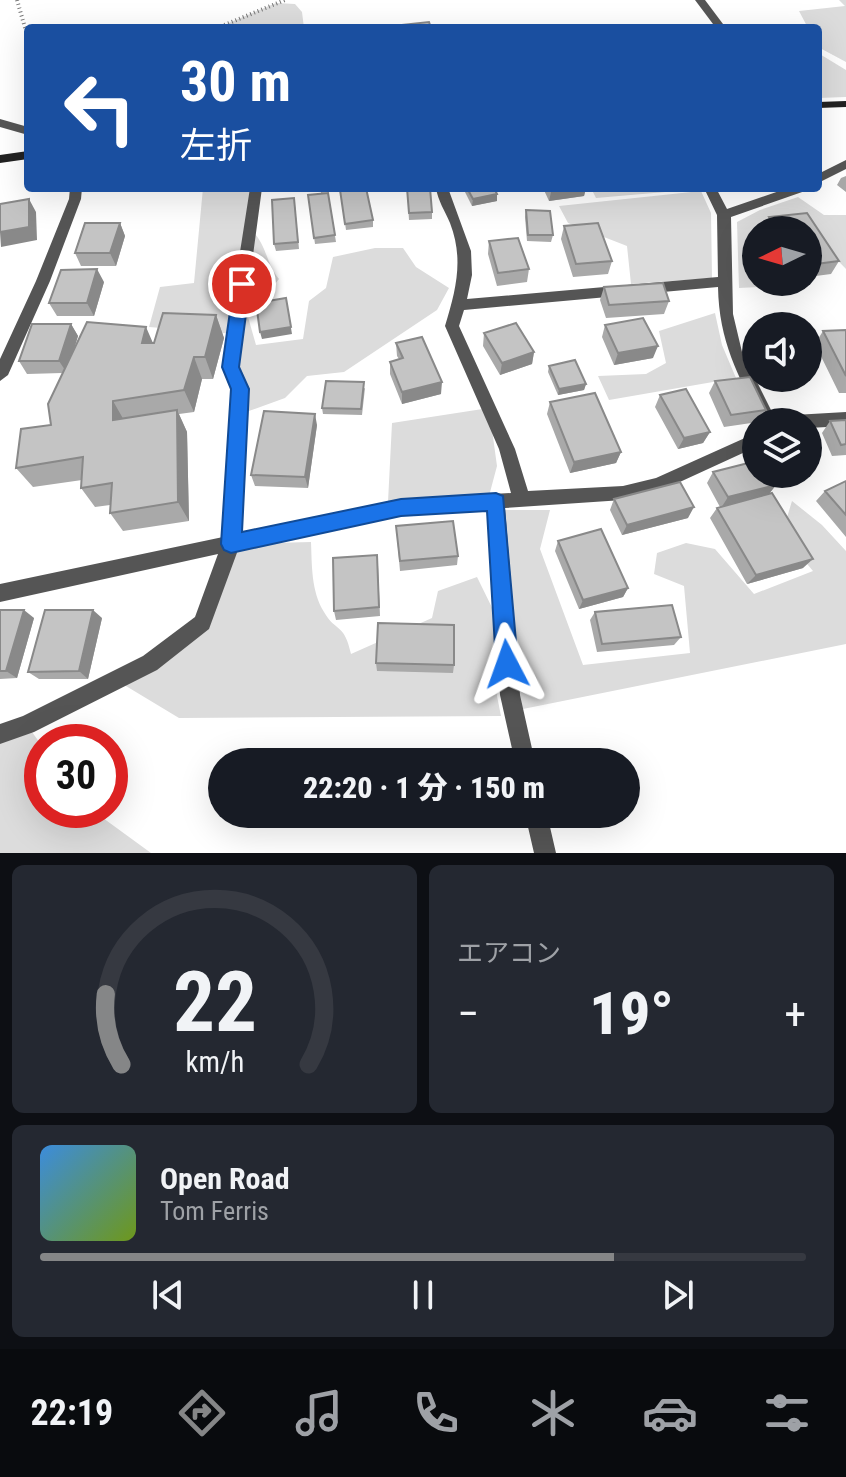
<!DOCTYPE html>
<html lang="ja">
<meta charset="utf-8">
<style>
:root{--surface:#171b24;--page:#242831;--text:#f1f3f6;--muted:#9ea1a6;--line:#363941;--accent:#858687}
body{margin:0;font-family:"Roboto Condensed","Noto Sans JP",sans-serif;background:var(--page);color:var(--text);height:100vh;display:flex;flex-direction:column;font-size:30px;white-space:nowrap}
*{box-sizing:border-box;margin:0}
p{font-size:26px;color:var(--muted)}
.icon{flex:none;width:44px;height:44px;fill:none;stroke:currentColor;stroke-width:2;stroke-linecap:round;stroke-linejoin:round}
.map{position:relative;height:853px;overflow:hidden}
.drawer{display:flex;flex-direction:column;gap:12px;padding:12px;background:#0d0f14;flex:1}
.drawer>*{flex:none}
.hud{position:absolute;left:24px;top:24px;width:798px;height:168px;border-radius:8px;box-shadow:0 8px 32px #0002;background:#1a4fa0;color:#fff;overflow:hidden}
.needle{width:52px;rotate:265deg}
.controls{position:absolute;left:742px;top:216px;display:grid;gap:16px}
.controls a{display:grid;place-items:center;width:80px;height:80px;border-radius:50%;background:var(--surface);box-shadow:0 8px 32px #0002;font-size:40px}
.speed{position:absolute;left:24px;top:724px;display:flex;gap:16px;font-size:40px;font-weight:700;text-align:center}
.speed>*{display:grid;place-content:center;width:104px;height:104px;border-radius:50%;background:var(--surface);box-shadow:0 8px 32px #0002;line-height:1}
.speed .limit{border:12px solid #d22;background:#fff;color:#111}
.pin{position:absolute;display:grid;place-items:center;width:68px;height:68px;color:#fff;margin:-34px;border:4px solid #fff;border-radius:50%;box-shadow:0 2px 8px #0007}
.me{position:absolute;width:88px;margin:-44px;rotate:356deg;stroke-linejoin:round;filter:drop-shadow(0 0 6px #0008)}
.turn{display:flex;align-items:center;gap:28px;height:168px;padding:0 24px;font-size:36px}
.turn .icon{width:104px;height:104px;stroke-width:2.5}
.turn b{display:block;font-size:56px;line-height:68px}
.big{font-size:60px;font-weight:800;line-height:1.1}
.drawer .widget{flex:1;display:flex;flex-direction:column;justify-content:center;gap:12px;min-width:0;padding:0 28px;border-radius:12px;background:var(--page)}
.drawer .dial{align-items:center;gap:0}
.dial svg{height:208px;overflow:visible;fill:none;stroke:var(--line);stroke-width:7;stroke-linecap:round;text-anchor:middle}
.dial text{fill:var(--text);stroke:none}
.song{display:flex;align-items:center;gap:24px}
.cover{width:96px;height:96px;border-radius:12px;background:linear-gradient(135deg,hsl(210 70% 55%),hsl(80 70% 35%))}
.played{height:8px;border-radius:4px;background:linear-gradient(90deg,var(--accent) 75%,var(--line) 75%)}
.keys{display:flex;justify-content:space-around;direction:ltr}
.heat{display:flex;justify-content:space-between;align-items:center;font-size:44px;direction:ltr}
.drawer .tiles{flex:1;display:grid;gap:12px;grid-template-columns:1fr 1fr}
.widget:last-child{grid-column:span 2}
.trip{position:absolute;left:208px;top:748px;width:432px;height:80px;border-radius:40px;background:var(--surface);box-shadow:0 8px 32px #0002;font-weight:800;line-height:80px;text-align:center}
.tabs{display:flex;height:128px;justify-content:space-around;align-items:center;background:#090b0e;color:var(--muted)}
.tabs .icon{width:56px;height:56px}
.tabs .active{color:var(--accent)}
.tabs b{font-size:36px;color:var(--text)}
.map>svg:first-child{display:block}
.green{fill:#dcdcdc}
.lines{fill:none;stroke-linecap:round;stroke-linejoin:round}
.path{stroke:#777;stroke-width:4;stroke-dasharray:1 3;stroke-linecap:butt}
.street{fill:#555;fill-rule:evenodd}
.secondary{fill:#222;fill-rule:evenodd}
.wall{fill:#a9a9a9}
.shaded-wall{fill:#898989}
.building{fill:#c4c4c4;stroke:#898989;stroke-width:2}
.route{fill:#1a73e8;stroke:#114b97;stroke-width:2}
</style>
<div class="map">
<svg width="846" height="853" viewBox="0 0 846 853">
<rect width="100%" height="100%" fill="#fff"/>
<path class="green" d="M839,0H846V62L818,47V28H808L799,11L845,6Z
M276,3L295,4L302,12L304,28H217Z
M818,53L846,70V97L818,98Z
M203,188H256L255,234C267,248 267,265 279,279L248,317L256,345L303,339L309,301L326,288L333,257L375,248H403L416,267L449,288L437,310L344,372L307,376L285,398L246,412L235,334L149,327L160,287L194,283Z
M591,188H700V189L596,198Z
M701,191L711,213L712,278L631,284L627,246L568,223L559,206Z
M798,197L824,215H846V269L808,230H756V282H792L794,285L739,288L737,222L760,210Z
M715,313L722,345L736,378L609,400L598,376L646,374L666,363L659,331Z
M489,408L497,466L489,496L388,502L392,423Z
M792,501L822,525L846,551V644L513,711L497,510H550L540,549L583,665L690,653L684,586L654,574L657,553L686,543L715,549L754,594L813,571L782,534Z
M311,542C312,565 311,591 324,612C336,633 344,622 351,654L432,618L438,591L477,577L505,634L497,696L501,716L179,718L116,680L202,623L231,544Z
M27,725L42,746V810H92L151,853H0V734Z"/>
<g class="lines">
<path class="path" d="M17,0L28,38
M217,28L285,0"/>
<path class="street" d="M695,0H705L726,28H716Z
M0,119L28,127V135L0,127Z
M846,160V169L818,183V174Z
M70,188H82L81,199L50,281L8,375L0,381V359L36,281L69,199Z
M250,188H262L238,367L248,389L240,533L401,499L511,493L499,449L445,326C456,290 464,259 450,223C445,211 438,201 436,188H448L471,251L472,275L467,299L718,277L717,215L704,188H716L727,209L788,188H807L805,191L731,217L733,314L742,352L777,422H761C738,374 719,342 718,287L464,310L459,326L515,449L528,491L623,486L656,478L756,433V447L658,492L623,500L505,508L520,695L535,762H515L500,695L488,509L401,515L238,550L209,629L157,670L34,732L0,744V724L23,716L143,656L195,617L218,554L0,602V584L223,537L232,389L222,367Z
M846,412V426L808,428V422H786L788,417L794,415Z
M525,814H547L556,853H534Z"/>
<path class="secondary" d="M846,101V107L818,108V102Z
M28,151V159L0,163V155Z"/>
</g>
<path class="wall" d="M846,176V192L837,185L841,178Z
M321,188H359L373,220V227L346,230L340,190L321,193Z
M407,188L432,212V219L409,220Z
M463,188H494L497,194V201L472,206Z
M543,188H586L584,196L549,201Z
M328,193L336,242L315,244L308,195Z
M295,205L299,249L276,251L274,244Z
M526,210L553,235L551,242L527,241L525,217Z
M807,213L839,261L831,274L808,277V230H763L769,217Z
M120,223L125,236L116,266H81L75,253Z
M564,226L612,261L608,274L573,277L561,239Z
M489,241L529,269L527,282L497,286L488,254Z
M104,282L94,316H57L49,303Z
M604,287L669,301L664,314L606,318L600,300Z
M216,315L224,338L213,379H202L194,412L179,414L187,432L189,521L123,531L110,513V505L95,507L81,488L82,480L33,487L16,468L51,425L62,373L27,374L19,361L71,324L78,336L74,348L153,343Z
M605,325L653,358L614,365L602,337Z
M846,330V393H839L815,344L823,331Z
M484,333L534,352L532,364L500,375L483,346Z
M396,343L441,394L402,404L390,374V362L399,359L397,356Z
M549,366L586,384L584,390L558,395L548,372Z
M715,381L766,410L758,422L724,427L709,393Z
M365,388L362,415L323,414L322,408Z
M660,395L710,432L703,443L678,449L655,407Z
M550,402L621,452L616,463L570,473L547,414Z
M846,420V455L832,456L822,433L830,421Z
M317,425L308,488L255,486L251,475Z
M713,472L776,485L769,494L803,568L747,584L710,518L717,508L720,507L707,483Z
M846,481V537L816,501L825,491Z
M614,499L688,518L622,535L610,510Z
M396,526L458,556L457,565L400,571Z
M558,541L628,588L623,597L579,609L555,551Z
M378,565L380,616L336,620L334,611Z
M0,610L34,618L17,678L0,679Z
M595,612L681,637L674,645L597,652L590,620Z
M102,618L88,679H39L28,672Z
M376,663L454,665L453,673L377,671Z"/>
<path class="shaded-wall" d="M552,188H586L584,196L549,201Z
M497,194V201L472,206L473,199Z
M29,199L36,212L37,240L1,247L0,232Z
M120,223L125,236L116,266L110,253Z
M97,269L104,282L94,316L87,303Z
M286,298L292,334L262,339L260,332Z
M216,315L224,338L213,379L205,357Z
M71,324L78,336L67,373L59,361Z
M146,327L156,350L142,343Z
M658,346L653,358L614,365L618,353Z
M534,352L532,364L500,375L502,363Z
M194,357L202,379L194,412L184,390Z
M442,382L441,394L402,404V392Z
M586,384L584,390L558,395L559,389Z
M113,401L125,422L113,420Z
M177,410L187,432L189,521L178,502Z
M315,414L317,425L308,488L305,477Z
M710,432L703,443L678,449L684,438Z
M621,452L616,463L570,473L574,462Z
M776,485L768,495L721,508L728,497Z
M694,507L688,518L622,535L627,525Z
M813,559L803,568L747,584L756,575Z
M628,588L623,597L579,609L583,600Z
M24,610L34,618L17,678L6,671Z
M93,610L102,618L88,679L79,671Z"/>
<path class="building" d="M429,22L431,28H403L401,25Z
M359,188H366L373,220L345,224L340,190Z
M407,188H430L432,212L409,213Z
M467,188H494L497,194L473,199Z
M328,193L335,235L314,238L308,195Z
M294,198L298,242L274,244L272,200Z
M29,199V227L0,232V204Z
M526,210L550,211L553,235H528Z
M807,213L839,261L808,265V230H777L769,217Z
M85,223H120L110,253H75Z
M598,223L612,261L576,264L564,226Z
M518,238L529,269L498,273L489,241Z
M97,269L87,303H49L61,270Z
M663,283L669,301L609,305L604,287Z
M286,298L291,327L260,332L256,303Z
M163,313L216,315L205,357H194L184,390L113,401V420L177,410L178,502L110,513L112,483L81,488L83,457L16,468L21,429L51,425L48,404L87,322L146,327L142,343H154Z
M643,318L658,346L618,353L605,325Z
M516,323L534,352L502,363L484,333Z
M32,324H71L59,361H19Z
M846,330V376L823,331Z
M422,337L442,382L402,392L390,362L403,358L396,343Z
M575,360L586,384L559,389L549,366Z
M750,377L766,410L731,415L715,381Z
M326,381L364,382L361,409L322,408Z
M686,389L710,432L684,438L660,395Z
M595,393L621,452L574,462L550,402Z
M264,411L315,414L305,477L251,475Z
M846,420V444L841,445L830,421Z
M756,461V474H770L776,485L728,497L713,472Z
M846,481V515L825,491Z
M680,482L694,507L627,525L614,499Z
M772,493L813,559L756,575L717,508Z
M453,521L458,556L400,561L396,526Z
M601,529L628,588L583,600L558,541Z
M377,555L379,607L334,611L333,558Z
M672,605L681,637L602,644L595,612Z
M0,610H24L6,671H0Z
M45,610H93L79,671L28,672Z
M378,623L454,625V665L376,663Z"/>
<path class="route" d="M242,279L250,284L239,367L249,389L242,532L401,499L496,493L503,496L518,664L515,672L507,675L500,672L496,664L487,511L401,516L231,553L224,550L221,544L231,389L222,367L234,284Z"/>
</svg>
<div class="controls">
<a><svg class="needle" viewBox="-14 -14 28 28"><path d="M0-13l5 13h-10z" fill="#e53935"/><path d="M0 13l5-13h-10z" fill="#9ea1a6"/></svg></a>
<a><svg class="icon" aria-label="sound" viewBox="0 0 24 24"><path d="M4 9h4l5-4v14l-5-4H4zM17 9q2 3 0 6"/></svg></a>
<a><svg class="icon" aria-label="layers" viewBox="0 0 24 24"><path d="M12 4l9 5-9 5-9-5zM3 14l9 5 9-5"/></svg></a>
</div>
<div class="speed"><div class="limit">30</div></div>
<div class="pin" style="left:242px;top:284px;background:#d93025"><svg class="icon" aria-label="arrive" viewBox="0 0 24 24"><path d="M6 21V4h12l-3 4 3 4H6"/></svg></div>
<svg class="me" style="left:507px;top:664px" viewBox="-20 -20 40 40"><path d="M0-17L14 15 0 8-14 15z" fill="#1a73e8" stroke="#fff" stroke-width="4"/></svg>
<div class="trip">22:20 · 1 分 · 150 m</div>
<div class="hud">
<div class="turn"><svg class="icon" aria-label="left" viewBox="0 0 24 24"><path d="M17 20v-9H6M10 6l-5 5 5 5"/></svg><div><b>30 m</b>左折</div></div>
</div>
</div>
<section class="drawer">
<div class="tiles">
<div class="widget dial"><svg viewBox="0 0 100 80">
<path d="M14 69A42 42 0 1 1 86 69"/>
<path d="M14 69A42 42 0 0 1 8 42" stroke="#858687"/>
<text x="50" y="56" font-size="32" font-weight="700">22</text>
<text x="50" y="72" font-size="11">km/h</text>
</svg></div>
<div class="widget"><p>エアコン</p>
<div class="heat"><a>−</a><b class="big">19°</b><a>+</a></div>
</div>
<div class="widget">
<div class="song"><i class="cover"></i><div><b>Open Road</b><p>Tom Ferris</p></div></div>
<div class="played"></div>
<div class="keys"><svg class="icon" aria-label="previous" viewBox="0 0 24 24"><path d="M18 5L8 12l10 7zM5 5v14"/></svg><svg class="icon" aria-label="pause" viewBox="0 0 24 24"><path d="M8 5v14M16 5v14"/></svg><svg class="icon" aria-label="next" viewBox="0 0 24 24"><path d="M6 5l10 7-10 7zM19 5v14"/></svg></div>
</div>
</div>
</section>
<nav class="tabs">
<b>22:19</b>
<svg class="icon active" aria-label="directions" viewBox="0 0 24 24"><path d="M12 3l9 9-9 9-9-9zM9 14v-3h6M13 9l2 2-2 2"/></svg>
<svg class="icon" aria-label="music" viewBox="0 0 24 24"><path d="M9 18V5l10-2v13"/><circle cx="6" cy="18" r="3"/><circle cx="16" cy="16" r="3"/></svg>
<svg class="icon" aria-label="phone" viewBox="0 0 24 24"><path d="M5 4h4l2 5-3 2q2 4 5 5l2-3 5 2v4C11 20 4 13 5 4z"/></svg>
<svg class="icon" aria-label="climate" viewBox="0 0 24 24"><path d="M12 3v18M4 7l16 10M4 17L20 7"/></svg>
<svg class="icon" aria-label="car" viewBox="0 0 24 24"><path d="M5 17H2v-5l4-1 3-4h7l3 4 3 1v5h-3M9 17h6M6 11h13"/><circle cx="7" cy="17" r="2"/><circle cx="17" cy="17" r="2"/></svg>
<svg class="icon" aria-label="filters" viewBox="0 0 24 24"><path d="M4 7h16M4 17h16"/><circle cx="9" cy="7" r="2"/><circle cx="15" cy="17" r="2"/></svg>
</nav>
